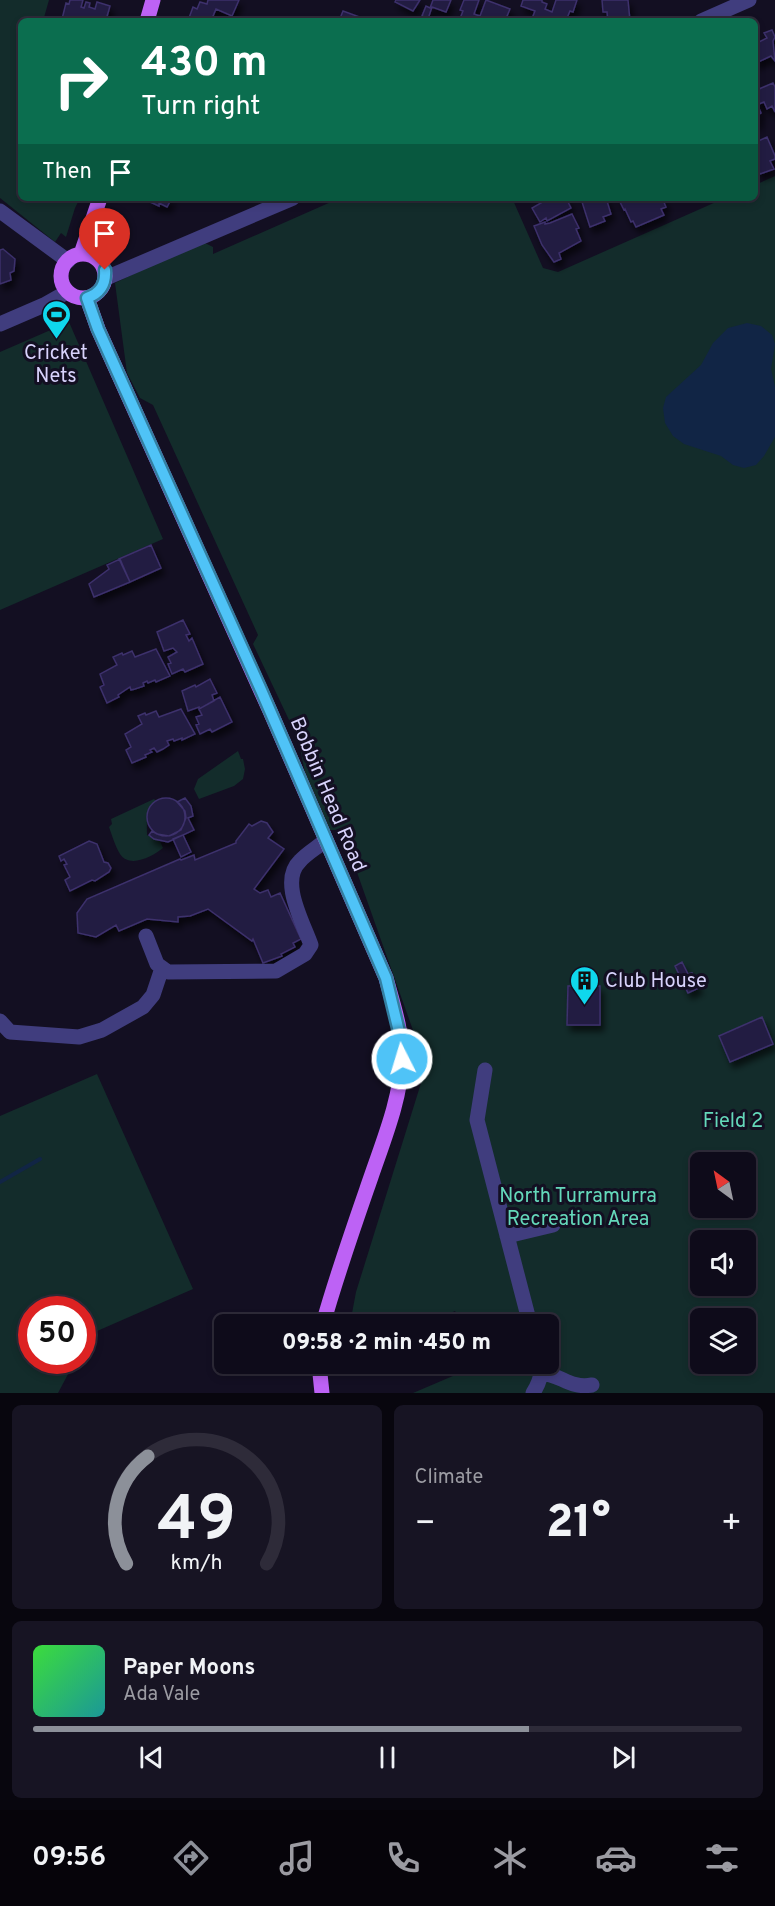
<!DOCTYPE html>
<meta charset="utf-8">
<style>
:root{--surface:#0e0b1a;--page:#171423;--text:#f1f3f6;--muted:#9b9ba2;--line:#2e2b39;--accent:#8c9099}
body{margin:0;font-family:Overpass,sans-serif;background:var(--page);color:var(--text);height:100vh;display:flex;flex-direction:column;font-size:22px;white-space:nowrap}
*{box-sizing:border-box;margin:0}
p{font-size:20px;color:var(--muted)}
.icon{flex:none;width:33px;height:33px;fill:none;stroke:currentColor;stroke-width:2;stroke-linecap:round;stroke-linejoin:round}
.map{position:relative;height:1393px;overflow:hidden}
.drawer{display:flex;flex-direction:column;gap:12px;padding:12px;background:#08060e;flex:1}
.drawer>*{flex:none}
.guide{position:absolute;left:18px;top:18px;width:740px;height:183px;border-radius:9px;box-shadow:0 3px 9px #0003,0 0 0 2px var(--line);background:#0b6e4f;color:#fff;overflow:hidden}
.needle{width:39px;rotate:327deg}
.tools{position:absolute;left:690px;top:1152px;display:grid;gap:12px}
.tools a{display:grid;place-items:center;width:66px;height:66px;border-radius:9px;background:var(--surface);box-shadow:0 3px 9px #0003,0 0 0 2px var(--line);font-size:30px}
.speed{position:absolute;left:18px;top:1296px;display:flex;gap:12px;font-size:30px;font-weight:700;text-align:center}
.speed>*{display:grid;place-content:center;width:78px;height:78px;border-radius:50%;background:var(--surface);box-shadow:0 3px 9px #0003,0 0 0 2px var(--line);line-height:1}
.speed .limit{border:9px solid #d22;background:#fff;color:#111}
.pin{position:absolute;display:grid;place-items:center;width:51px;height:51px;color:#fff;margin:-62px -26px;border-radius:50% 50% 50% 0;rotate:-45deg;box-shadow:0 0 6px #0007}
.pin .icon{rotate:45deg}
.me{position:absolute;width:66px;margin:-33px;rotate:355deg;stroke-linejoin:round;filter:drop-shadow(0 0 4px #0008)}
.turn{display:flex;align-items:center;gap:21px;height:126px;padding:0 24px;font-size:27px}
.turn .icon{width:78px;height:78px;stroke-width:2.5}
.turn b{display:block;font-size:42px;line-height:51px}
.then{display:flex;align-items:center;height:57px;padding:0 24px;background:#0003;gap:12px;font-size:22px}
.big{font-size:45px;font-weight:800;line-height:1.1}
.drawer .tile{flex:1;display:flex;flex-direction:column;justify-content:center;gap:9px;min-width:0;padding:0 21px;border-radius:9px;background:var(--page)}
.drawer .dial{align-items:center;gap:0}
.dial svg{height:156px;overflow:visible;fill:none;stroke:var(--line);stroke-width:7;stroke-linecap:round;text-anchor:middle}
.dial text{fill:var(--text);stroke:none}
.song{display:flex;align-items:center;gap:18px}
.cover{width:72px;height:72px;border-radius:9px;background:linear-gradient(135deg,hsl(120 70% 55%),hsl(180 70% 35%))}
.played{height:6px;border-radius:3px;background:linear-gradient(90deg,var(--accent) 70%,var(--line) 70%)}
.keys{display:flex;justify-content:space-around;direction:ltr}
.heat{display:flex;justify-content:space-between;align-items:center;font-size:33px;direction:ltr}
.drawer .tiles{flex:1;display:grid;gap:12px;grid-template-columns:1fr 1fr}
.tile:last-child{grid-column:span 2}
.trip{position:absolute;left:214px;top:1314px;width:345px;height:60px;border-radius:9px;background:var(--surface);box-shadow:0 3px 9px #0003,0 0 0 2px var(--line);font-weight:800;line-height:60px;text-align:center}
.tabs{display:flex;height:96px;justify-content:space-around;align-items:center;background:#06040a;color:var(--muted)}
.tabs .icon{width:42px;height:42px}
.tabs .current{color:var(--accent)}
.tabs b{font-size:27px;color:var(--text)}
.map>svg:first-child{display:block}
.green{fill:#132c2b;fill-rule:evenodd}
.water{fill:#112545}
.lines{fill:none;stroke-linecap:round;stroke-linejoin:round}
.stream{stroke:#112545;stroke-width:4}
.building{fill:#241d42;stroke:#3c306c;stroke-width:1.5;filter:url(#shadow)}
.minor{stroke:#403d7e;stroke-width:15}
.major{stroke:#bd62f5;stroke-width:15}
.route-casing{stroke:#337fa1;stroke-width:15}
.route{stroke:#4fc3f7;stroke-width:10}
.labels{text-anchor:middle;stroke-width:6;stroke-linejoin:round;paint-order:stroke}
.poi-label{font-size:20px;fill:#d8d3fc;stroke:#130f22}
.street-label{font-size:20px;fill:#d8d3fc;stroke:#130f22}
.park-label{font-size:20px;fill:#64d8ba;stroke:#130f22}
</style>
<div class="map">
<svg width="775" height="1393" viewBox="0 0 775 1393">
<defs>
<filter id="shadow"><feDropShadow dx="3.5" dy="6" stdDeviation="3" flood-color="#0009"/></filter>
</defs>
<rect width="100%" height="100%" fill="#130f22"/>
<path class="green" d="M0,0H49L43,21H21V198H80L75,208L66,237L61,233L55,242L0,198Z
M775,176V1393H413L481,1364H549V1324H463L455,1311L425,1324H350L356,1292L426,1067L342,830H317L298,739L253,644L258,635L153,405L140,398L127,373L115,283L201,241L213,247V254L340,198H512L543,268L558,272L725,198H754L755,185ZM700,1162H746V1208H700ZM700,1240H746V1286H700ZM700,1318H746V1364H700Z
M69,322L163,539L0,610V352Z
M238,751L241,759H243L245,769L243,779L234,786L199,799L194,789L198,779Z
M154,799L156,801C145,810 147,822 147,835L160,841L163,848C153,856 130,869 120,854C115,846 112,835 109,827L112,824L111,819Z
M97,1074L193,1289L88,1335L83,1345L82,1310H32V1360L75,1361L58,1393H0V1116Z"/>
<path class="water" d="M747,323L761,326L772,335L775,344L771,369L775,387V437L764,456L756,465L744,468L733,465L721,456L684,444L673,436L665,423L663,408L666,397L701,365L713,343L728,328Z"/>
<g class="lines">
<path class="stream" d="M0,1182L40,1159"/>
</g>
<path class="building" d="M70,0H83L81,7L84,8L86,2L90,3L89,7L95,9L97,2L110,6L106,20L97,18L103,21L62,19L66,3L69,4Z
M208,0H239L232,16L216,9L211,21H191L189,18L193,7L197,9L200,2L207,4Z
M396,0H420L413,11L395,2Z
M433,0H451L446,12L432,7L428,19L422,16L426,6L430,8Z
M464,0H479L474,14L480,16L486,0L510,9L505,21H496L486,17L484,21H459L463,11L460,10Z
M523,0H542V2L547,4L545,9L552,12L556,0H577L573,12L570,11L567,18L564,17L563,21H531L535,11L521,6Z
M602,0H628L630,21H608L607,12H603Z
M343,11L365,19V21H332L333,18L339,21Z
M772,30L775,37L773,41L775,61L771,56L754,64V39L756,38L759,42L767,38L764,33Z
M773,83L775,87V112L772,106L767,109L764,102L759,104L754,94L759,89Z
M755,99L761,113L758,115L759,122L754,124Z
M767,137L775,156V159L770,161L774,169L760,174L757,167L754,168V143Z
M150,198H172L167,207L159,203V206L150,202L151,199Z
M566,198L571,208L547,221L546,218L540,222L532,208L546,200L554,199L555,201Z
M595,198H606L611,214L603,217L605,221L590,227L582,202Z
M618,198H662L666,207L661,209L664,215L636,227L633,221L631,222L625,209L624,210Z
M572,214L579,228L576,229L581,241L559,253L561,259L554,262L542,245L534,226L545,222V224L550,223Z
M3,249L15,259L14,271L10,273L11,280L0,284V250Z
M151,545L161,568L130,582L119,559Z
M120,559L130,582L94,597L89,584L109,569L107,565Z
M183,620L190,634L186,635L189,641L192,638L203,664L185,672L183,669L172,674L168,664L171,663L168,657L177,652L173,648L164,651L157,632Z
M156,649L170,676L156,682L155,680L148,683L147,681L143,683L144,686L135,689L131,690L130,687L118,695L119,697L107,703L100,687L104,685L100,674L117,665L113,657L122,653L123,655L132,651L135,657Z
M210,679L217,693L212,695L214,701L199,709V707L188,711L182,691L195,685L196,687Z
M220,697L232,722L212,732L210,729L200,734L196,725L199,724L196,717L202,715L199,709Z
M181,709L195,734L182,740V738L174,741L173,739L167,741L169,745L163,749L157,752L154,748L150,750L152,752L145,755L146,757L132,763L126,750L131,747L125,734L142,724L138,716L145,713L146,715L156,711L159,717Z
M147 817a19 19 0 1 1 38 0a19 19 0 1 1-38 0Z
M185,798L191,806L193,816L188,818L194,830L168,842L154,839L149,835L152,831L157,834L169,836L181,830L186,818L185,811L177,802Z
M261,821L267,823L273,832L268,838L284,849L254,889L260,893L268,890L271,897L280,893L301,939L293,943L295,947L281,954L282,956L263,963L253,939L252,941L208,909L190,916L178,917V922L147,919L119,931L116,925L96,937L78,933L77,913L87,899L180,859L181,860L194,855L195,860L236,843V841L249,824L252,826Z
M183,835L191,852L181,857L173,839Z
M89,841L97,844L104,862L108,863L111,868L109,872L95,881L92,880L70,891L65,880L70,877L64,865L67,864L64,859L61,861L59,856Z
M682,962L688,974L692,973L699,988L688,993L675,966Z
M568,986H600V1025H567Z
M762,1017L773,1044L730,1062L719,1036Z"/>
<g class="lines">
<path class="minor" d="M701,21L749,0
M0,211L68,261
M106,278L293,198
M0,324L44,305L67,292
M146,936L157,964L168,972L276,971L305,954L311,945C303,922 279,881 300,861C307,853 318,847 326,840
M0,1021L10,1032L79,1037L102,1030L143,1007L153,995L162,968
M485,1070L477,1120L530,1324
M507,1236L553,1225
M540,1373C561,1374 569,1389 592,1385
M533,1393C538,1385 543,1374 540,1364"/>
<path class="major" d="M147,21L153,0
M61 276a22 22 0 1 1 44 0a22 22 0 1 1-44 0Z
M81,254L100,198
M87,298L98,329L270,711L386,978C393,1004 402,1030 402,1058C401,1098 384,1139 371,1177C354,1226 337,1274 323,1324
M319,1364L322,1393"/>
</g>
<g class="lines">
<defs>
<path id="route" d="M105,270C106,284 101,293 87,298L98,329L261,690L386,978L401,1040L402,1059"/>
</defs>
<use href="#route" class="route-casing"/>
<use href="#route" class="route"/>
</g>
<defs>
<symbol id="stadium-pin" viewBox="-11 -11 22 30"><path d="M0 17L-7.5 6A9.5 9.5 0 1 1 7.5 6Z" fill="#0fd7ed" stroke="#130f22"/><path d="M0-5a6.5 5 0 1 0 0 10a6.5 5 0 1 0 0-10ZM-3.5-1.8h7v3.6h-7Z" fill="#111"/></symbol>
<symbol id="building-pin" viewBox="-11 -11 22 30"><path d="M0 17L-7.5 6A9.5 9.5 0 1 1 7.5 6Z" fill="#0fd7ed" stroke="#130f22"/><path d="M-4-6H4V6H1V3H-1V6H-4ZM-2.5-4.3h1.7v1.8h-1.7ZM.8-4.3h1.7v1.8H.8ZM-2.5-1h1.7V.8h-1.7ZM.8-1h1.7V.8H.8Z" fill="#111"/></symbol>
</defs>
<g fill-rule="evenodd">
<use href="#stadium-pin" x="40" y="298" width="33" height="45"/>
<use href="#building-pin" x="568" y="964" width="33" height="45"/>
</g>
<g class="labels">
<g class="poi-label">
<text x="56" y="359">Cricket<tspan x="56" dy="23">Nets</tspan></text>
<text x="605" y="987" text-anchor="start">Club House</text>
</g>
<g class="street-label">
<text transform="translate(329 794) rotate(67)" y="7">Bobbin Head Road</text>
</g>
<g class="park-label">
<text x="733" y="1127">Field 2</text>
<text x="578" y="1202">North Turramurra<tspan x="578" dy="23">Recreation Area</tspan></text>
</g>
</g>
</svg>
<div class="tools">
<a><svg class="needle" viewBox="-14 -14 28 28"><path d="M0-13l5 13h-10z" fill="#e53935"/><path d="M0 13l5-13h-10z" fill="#9b9ba2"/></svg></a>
<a><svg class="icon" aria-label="sound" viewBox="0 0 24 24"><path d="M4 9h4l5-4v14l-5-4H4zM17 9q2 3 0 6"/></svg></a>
<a><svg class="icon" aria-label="layers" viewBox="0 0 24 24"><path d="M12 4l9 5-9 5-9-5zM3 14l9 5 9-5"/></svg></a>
</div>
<div class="speed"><div class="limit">50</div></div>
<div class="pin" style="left:105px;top:270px;background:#d93025"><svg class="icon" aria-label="arrive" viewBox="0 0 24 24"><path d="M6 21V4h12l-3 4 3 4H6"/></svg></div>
<svg class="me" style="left:402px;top:1059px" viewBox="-20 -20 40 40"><circle r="17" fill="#4fc3f7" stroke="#fff" stroke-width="3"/><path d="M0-11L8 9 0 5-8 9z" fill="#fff"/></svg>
<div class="trip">09:58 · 2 min · 450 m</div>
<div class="guide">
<div class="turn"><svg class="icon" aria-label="right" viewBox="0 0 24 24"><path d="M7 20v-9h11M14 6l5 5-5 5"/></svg><div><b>430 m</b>Turn right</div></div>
<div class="then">Then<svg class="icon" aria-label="arrive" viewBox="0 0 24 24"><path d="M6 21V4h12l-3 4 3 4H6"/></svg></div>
</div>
</div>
<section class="drawer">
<div class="tiles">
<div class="tile dial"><svg viewBox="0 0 100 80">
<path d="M14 69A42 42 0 1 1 86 69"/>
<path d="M14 69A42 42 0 0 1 25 14" stroke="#8c9099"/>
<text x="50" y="56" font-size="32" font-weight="700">49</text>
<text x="50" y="72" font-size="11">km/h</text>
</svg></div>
<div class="tile"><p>Climate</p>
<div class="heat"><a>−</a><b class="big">21°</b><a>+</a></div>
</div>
<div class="tile">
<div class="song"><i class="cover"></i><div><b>Paper Moons</b><p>Ada Vale</p></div></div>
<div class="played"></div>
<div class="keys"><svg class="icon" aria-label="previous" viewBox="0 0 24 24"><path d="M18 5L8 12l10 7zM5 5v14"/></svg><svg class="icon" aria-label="pause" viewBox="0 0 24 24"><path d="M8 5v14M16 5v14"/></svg><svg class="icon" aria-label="next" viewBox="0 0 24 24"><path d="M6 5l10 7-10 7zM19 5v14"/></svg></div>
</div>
</div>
</section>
<nav class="tabs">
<b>09:56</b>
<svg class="icon current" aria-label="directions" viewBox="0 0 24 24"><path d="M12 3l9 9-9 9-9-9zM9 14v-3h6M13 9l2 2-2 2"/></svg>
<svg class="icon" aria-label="music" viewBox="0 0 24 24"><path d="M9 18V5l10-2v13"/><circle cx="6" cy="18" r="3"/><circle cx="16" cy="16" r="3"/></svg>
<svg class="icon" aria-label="phone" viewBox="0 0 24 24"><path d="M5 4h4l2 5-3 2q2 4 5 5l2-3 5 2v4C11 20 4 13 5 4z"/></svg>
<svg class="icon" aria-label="climate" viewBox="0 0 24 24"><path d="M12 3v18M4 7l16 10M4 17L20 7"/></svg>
<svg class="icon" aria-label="car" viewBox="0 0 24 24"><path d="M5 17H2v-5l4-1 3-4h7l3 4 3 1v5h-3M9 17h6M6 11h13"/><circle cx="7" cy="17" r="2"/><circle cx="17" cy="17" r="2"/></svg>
<svg class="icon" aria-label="filters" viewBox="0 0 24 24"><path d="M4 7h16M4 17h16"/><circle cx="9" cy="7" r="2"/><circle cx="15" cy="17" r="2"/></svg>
</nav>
